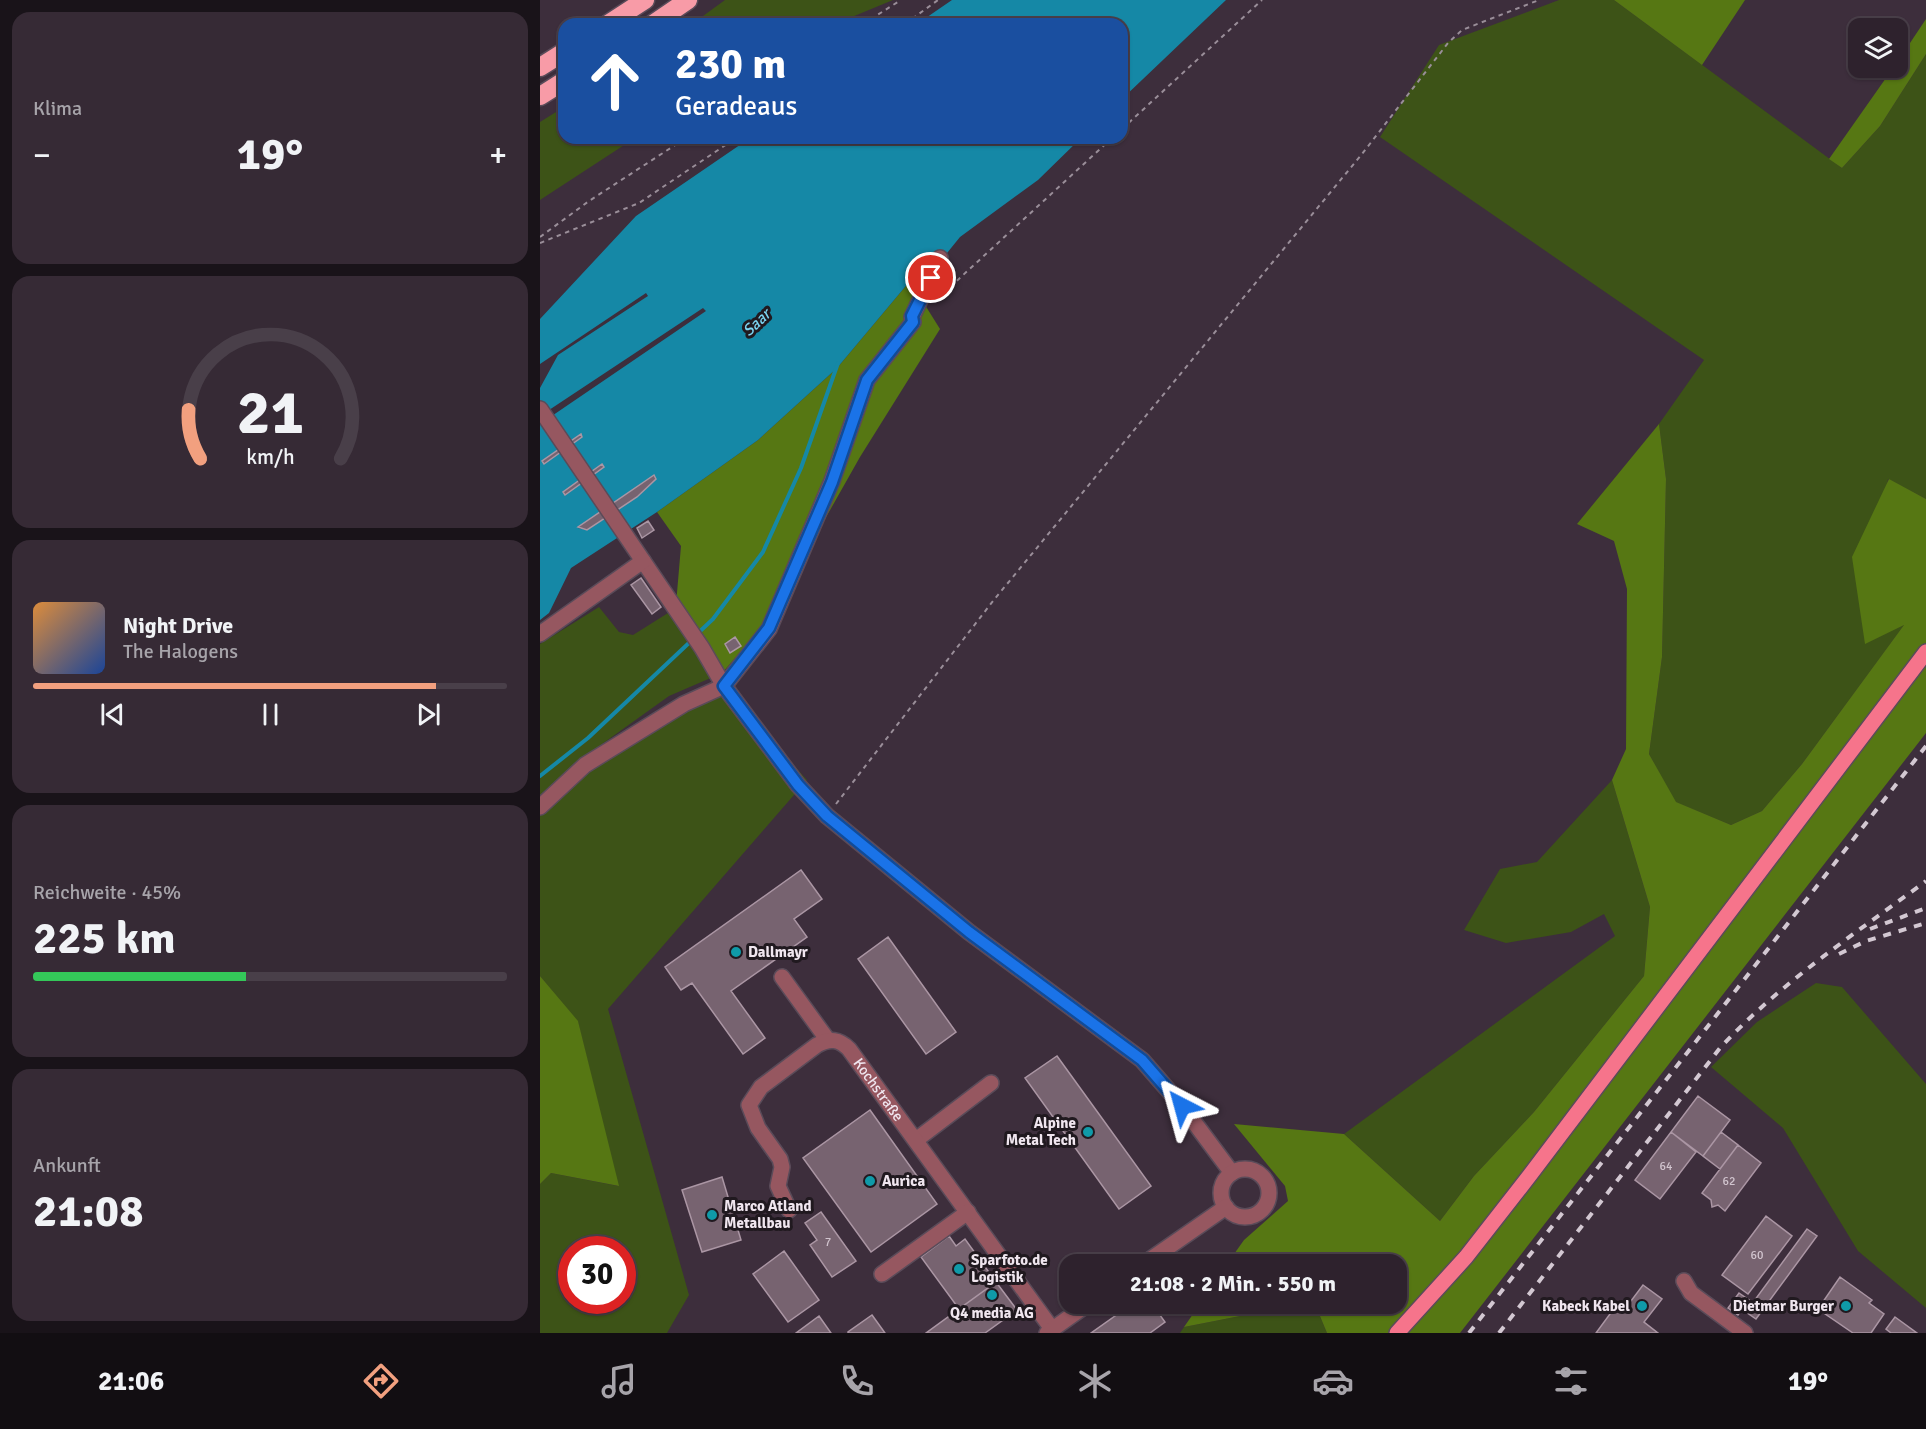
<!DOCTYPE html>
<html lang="de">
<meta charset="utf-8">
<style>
:root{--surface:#2e222d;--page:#362a35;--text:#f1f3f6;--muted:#a7a4aa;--line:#493f49;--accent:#f2a07f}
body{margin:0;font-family:Signika,sans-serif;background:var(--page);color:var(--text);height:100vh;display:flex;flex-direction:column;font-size:22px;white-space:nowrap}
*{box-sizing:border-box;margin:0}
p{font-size:20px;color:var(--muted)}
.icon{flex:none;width:33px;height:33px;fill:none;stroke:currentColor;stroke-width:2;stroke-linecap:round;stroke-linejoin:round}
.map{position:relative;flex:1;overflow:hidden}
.details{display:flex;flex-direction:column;gap:12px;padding:12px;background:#191319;width:540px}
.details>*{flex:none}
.top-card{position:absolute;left:18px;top:18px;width:570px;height:126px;border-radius:18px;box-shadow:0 2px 4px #0004,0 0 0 2px var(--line);background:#1a4fa0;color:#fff;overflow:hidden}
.controls{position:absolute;left:1308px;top:18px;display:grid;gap:12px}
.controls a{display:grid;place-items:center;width:60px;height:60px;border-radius:12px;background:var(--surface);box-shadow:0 2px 4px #0004,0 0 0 2px var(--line);font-size:30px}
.speed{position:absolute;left:18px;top:1236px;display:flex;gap:12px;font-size:30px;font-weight:700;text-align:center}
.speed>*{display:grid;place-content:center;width:78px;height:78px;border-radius:50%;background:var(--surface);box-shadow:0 2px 4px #0004,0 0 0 2px var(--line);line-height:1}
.speed .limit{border:9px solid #d22;background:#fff;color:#111}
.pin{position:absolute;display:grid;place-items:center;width:51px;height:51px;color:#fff;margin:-26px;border:3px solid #fff;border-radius:50%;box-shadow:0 2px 6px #0007}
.me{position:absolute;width:66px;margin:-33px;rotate:321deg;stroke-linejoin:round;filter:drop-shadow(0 0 4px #0008)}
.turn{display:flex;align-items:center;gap:21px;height:126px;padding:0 18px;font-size:27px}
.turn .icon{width:78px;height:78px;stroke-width:2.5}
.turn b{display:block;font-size:42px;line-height:51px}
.big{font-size:45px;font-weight:700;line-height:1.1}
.details .widget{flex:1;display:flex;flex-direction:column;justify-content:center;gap:9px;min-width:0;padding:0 21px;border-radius:18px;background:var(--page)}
.details .dial{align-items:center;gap:0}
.dial svg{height:156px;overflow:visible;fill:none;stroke:var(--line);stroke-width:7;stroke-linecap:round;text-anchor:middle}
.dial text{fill:var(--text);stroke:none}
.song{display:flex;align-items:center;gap:18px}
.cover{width:72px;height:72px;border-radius:9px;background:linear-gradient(135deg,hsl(30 70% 55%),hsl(220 70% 35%))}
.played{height:6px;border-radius:3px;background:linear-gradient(90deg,var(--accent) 85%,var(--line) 85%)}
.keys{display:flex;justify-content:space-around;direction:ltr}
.heat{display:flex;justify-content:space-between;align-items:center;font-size:33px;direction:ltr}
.charge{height:9px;border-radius:4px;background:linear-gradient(90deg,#34c759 45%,var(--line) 0)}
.trip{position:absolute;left:519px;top:1254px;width:348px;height:60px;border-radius:18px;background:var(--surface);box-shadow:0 2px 4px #0004,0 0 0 2px var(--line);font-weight:700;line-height:60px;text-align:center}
.dock{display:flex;height:96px;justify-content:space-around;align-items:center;background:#120e12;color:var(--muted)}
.dock .icon{width:42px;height:42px}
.dock .selected{color:var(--accent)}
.dock b{font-size:27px;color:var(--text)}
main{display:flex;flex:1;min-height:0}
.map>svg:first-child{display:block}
.green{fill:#3d5317;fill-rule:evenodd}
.forest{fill:#567713}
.water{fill:#1588a6;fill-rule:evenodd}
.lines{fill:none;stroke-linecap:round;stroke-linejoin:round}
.stream{stroke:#1588a6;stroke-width:4}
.building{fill:#776370;stroke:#ab96a4;stroke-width:1.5}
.minor-casing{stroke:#5a4b59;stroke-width:18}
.major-casing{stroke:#5a4b59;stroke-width:18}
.highway-casing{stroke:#5a4b59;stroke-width:21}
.path{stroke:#9a8e99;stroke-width:2;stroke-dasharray:4.5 4.5;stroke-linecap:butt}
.minor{stroke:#965760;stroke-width:15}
.major{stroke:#f6748b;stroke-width:15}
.highway{stroke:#f89ba7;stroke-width:18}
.rail{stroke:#d3c8d2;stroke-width:4;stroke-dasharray:8 8;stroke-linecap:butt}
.route-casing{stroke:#114b97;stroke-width:15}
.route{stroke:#1a73e8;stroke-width:10}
.culture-dot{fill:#0f9aa8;stroke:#20191f;stroke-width:2}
.labels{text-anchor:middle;stroke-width:6;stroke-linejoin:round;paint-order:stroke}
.number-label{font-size:12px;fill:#d2c5cf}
.poi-label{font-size:15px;font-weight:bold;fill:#f0e6ef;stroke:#20191f;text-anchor:start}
.street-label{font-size:15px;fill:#f0e6ef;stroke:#20191f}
.water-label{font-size:16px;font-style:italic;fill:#7bd4f1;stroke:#20191f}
</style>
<main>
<section class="details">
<div class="widget"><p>Klima</p>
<div class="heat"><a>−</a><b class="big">19°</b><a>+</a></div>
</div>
<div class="widget dial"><svg viewBox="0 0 100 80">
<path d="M14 69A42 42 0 1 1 86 69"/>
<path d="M14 69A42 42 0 0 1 8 44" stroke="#f2a07f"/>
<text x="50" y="56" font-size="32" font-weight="700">21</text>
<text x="50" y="72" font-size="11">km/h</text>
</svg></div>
<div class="widget">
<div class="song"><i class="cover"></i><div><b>Night Drive</b><p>The Halogens</p></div></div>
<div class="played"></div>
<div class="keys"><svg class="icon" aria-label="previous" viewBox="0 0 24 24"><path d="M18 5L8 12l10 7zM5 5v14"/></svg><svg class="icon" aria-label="pause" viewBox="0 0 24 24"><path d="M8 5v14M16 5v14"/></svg><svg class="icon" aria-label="next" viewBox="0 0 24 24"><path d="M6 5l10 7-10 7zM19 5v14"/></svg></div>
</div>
<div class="widget"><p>Reichweite · 45%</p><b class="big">225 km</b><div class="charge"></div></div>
<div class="widget"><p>Ankunft</p><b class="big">21:08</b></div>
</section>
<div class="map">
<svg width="1386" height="1333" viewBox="0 0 1386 1333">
<rect width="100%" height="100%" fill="#3d2e3c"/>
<path class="green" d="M185,0H353L295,24H152Z
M1019,0H1074L1302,168L1340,126L1386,54V499L1348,479L1325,643L1365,624L1262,764L1222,811L1191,825L1135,802L1109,754L1122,657L1126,479L1119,424L1164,360L840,137L899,45Z
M24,107V138H95L0,200V122Z
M59,607L79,632L93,635L128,613L173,677L129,696L37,762L0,795V644Z
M177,679L267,780L68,1009L149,1295L127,1333H0V1184L11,1173L78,1186L38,1022L0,976V810L46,761ZM32,1250H82V1300H32Z
M1072,780L1110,907L1104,976L994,1112L934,1176L900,1221L804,1134L1075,936L1064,914L1031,932L966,943L924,930L960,869L997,862Z
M1276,983L1302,987L1386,1084V1308L1318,1251L1243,1128L1171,1067L1217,1022Z
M762,1304H775L787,1333H640L644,1327Z"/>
<path class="forest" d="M1074,0H1205L1162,65Z
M1386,19V54L1340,126L1302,168L1289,159L1353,68H1358V61Z
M370,281L400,329L320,457L228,620L177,679L135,616L141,546L117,512L218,440L297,368Z
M1119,424L1126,479L1122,657L1109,754L1136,802L1191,825L1222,811L1262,764L1364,625L1325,644L1312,557L1349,479L1386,499V733L920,1333H787L775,1304H856V1264H687L704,1240L748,1201L745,1186L694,1124L804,1134L900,1221L934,1176L994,1112L1104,976L1110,907L1072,780L1086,749L1087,589L1074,541L1037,524Z
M0,976L38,1021L79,1186L11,1173L0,1184Z
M660,1304H762L644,1327Z"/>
<path class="water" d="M412,0H686L582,99V24H377Z
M210,138H541L498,180L420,237L403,258L396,256L370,281L297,368L218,440L117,512L31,568L9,613L0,620V424L166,311L163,308L0,416V388L18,355L108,296L106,293L0,364V319L96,216ZM114,476L116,479L97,497L47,530L38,528Z"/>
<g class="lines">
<path class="stream" d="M156,635L173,619L223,552L261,468L298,363
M0,776L48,738L151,641"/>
</g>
<path class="building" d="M41,434L42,437L4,464L2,461Z
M62,464L64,467L25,495L23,492Z
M114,475L116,479L97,497L47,530L38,527Z
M108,521L114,530L102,538L97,528Z
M101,578L121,607L112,614L91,585Z
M195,637L201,646L190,653L185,644Z
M261,870L282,899L254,919L267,937L191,991L225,1038L203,1054L152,983L141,990L125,967Z
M348,937L416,1032L386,1054L318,959Z
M517,1056L611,1186L579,1209L485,1078Z
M1158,1096L1190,1120L1163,1156L1131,1132Z
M330,1110L397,1204L331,1252L263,1158Z
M1131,1132L1156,1152L1120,1199L1095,1180Z
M1181,1132L1198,1145L1180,1169L1163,1156Z
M1198,1145L1221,1163L1185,1211L1178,1205L1172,1207L1171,1200L1162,1193Z
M182,1177L201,1240L162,1252L142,1190Z
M281,1212L316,1261L292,1277L270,1245L277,1240L265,1223Z
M1226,1216L1252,1236L1208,1294L1182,1275Z
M1267,1229L1277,1236L1216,1319L1206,1312Z
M409,1236L416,1246L425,1239L456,1282L419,1309L381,1257Z
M244,1251L279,1300L248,1322L213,1274Z
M1300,1277L1332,1300L1329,1303L1344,1314L1331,1333H1313L1278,1309Z
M456,1282L477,1310L445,1333H386Z
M1103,1285L1122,1299L1104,1322L1118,1333H1056L1078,1303L1085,1309Z
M1199,1293L1209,1300L1198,1315L1188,1308Z
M592,1304H612L625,1322L610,1333H551Z
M332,1315L345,1333H308V1332Z
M279,1316L291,1333H256Z
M1355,1317L1377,1333H1351L1346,1329Z"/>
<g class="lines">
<defs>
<g id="minor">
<path d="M0,409L162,648L184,686L258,785L287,816L429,932L602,1060L642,1106L692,1173"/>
<path d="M0,634L103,561"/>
<path d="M0,807L45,765L144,704L184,686L229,629L292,481L327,380L373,322L372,317L400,258"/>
<path d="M242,977L287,1039"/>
<path d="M376,1140L451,1083"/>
<circle cx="705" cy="1193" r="24"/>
<path id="s1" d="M249,1210L238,1186L242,1167L240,1159L218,1128L209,1105L221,1087L277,1045C290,1038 299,1039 309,1049L512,1329"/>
<path d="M604,1264L686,1207"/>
<path d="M342,1274L428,1212"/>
<path d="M1144,1281L1151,1293L1205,1333"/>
<path d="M507,1333L548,1304"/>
</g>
<path id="major" d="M857,1333L926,1257L990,1175L1386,652"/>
<path id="highway" d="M68,24L105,0
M113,24L148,0
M0,67L24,52
M0,96L24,81"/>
</defs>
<use href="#minor" class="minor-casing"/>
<use href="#major" class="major-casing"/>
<use href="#highway" class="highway-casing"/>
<path class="path" d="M323,24L361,0
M365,24L398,0
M582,129L722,0
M0,237L49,201L146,138
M0,243L99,203L196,138
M397,299L572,138
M296,804L453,601L822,154L908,43L922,30L999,0"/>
<use href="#minor" class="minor"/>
<use href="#major" class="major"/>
<use href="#highway" class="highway"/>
<path class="rail" d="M1330,929L1386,908
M1299,954L1326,941L1386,923
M929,1333L1386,746
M959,1333L1180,1048C1240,983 1316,933 1386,881"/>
</g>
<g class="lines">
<defs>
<path id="route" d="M391,278L372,316L373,322L327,380L292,482L229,628L184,686L258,785L287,816L429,932L602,1060L642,1106"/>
</defs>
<use href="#route" class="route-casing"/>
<use href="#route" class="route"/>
</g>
<g class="culture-dot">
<circle cx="196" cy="952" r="6"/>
<circle cx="548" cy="1132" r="6"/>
<circle cx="330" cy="1181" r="6"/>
<circle cx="172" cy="1215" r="6"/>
<circle cx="419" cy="1269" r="6"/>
<circle cx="452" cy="1295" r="6"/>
<circle cx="1102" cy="1306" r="6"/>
<circle cx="1306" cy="1306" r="6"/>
</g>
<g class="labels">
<g class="number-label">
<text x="1126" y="1170">64</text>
<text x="1189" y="1185">62</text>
<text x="288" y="1246">7</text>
<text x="1217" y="1259">60</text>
</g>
<g class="poi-label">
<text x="208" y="957">Dallmayr</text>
<text x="536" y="1128" text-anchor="end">Alpine<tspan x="536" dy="17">Metal Tech</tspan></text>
<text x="342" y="1186">Aurica</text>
<text x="184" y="1211">Marco Atland<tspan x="184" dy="17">Metallbau</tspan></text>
<text x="431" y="1265">Sparfoto.de<tspan x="431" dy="17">Logistik</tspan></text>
<text x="1090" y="1311" text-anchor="end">Kabeck Kabel</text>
<text x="1294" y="1311" text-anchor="end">Dietmar Burger</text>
<text x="452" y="1318" text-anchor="middle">Q4 media AG</text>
</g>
<g class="street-label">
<text dy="5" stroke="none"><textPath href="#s1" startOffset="294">Kochstraße</textPath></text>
</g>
<g class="water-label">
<text transform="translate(216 322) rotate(-43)" y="6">Saar</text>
</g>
</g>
</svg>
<div class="controls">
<a><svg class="icon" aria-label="layers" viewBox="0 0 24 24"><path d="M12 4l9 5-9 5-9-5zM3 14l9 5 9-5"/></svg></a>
</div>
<div class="speed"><div class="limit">30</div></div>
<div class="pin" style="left:391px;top:278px;background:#d93025"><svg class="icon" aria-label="arrive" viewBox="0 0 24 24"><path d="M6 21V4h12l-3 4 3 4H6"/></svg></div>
<svg class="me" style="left:642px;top:1106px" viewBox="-20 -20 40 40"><path d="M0-17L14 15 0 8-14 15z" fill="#1a73e8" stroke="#fff" stroke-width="4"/></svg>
<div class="trip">21:08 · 2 Min. · 550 m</div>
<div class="top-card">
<div class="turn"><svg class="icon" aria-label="ahead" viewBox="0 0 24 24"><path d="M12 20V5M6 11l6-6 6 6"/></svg><div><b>230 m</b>Geradeaus</div></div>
</div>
</div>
</main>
<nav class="dock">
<b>21:06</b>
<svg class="icon selected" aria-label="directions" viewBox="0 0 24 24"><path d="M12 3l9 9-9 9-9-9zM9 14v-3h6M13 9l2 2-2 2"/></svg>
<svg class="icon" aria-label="music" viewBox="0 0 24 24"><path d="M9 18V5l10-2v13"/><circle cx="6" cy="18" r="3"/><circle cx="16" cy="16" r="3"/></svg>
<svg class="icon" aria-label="phone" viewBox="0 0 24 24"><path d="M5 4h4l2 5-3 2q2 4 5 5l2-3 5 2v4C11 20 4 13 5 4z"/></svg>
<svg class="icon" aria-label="climate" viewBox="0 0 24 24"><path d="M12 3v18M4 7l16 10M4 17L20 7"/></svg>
<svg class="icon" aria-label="car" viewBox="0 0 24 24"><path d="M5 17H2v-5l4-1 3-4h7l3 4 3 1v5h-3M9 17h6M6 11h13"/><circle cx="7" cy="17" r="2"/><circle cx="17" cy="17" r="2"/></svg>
<svg class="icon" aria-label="filters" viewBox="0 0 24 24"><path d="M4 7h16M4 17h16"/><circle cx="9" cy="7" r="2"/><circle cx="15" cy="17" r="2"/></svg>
<b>19°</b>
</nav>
